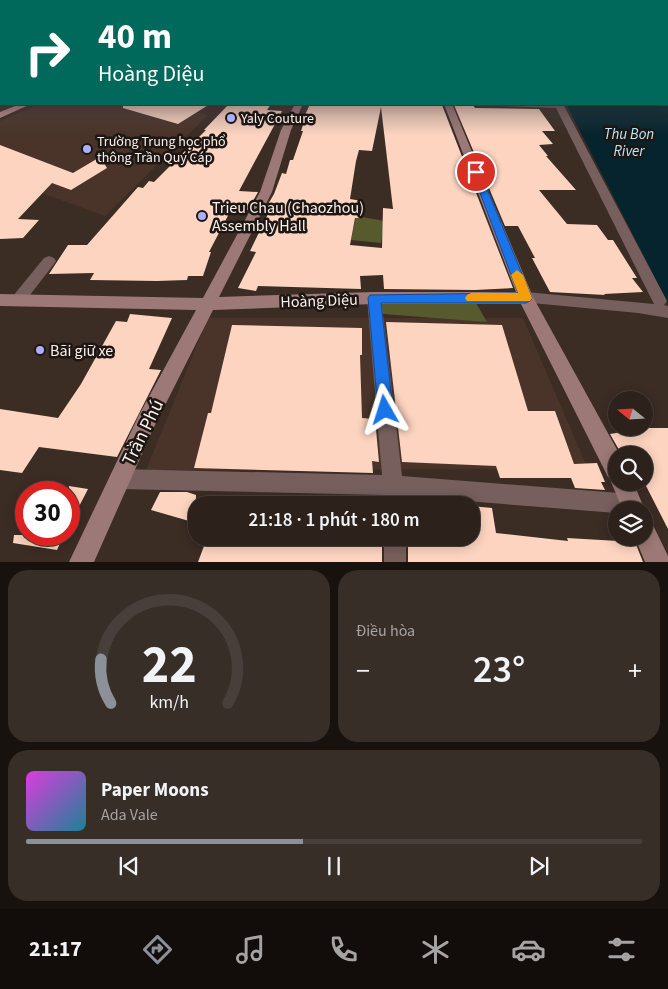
<!DOCTYPE html>
<html lang="vi">
<meta charset="utf-8">
<style>
:root{--surface:#2c211b;--page:#382e28;--text:#f1f3f6;--muted:#a6a3a3;--line:#483e3a;--accent:#8c9099}
body{margin:0;font-family:"Source Sans 3",sans-serif;background:var(--page);color:var(--text);height:100vh;display:flex;flex-direction:column;font-size:19px;white-space:nowrap}
*{box-sizing:border-box;margin:0}
p{font-size:16px;color:var(--muted)}
.icon{flex:none;width:28px;height:28px;fill:none;stroke:currentColor;stroke-width:2;stroke-linecap:round;stroke-linejoin:round}
.map{position:relative;height:562px;overflow:hidden}
.side{display:flex;flex-direction:column;gap:8px;padding:8px;background:#18120f;flex:1}
.side>*{flex:none}
.banner{position:absolute;left:0px;top:0px;width:669px;height:105px;box-shadow:0 2px 12px #0003,0 0 0 1px var(--line);background:#00695c;color:#fff;overflow:hidden}
.needle{width:32px;rotate:288deg}
.buttons{position:absolute;left:608px;top:391px;display:grid;gap:10px}
.buttons a{display:grid;place-items:center;width:45px;height:45px;border-radius:50%;background:var(--surface);box-shadow:0 2px 12px #0003,0 0 0 1px var(--line);font-size:25px}
.speed{position:absolute;left:15px;top:481px;display:flex;gap:10px;font-size:25px;font-weight:700;text-align:center}
.speed>*{display:grid;place-content:center;width:65px;height:65px;border-radius:50%;background:var(--surface);box-shadow:0 2px 12px #0003,0 0 0 1px var(--line);line-height:1}
.speed .limit{border:8px solid #d22;background:#fff;color:#111}
.pin{position:absolute;display:grid;place-items:center;width:42px;height:42px;color:#fff;margin:-21px;border:2px solid #fff;border-radius:50%;box-shadow:0 1px 5px #0007}
.me{position:absolute;width:55px;margin:-28px;rotate:354deg;stroke-linejoin:round;filter:drop-shadow(0 0 4px #0008)}
.turn{display:flex;align-items:center;gap:18px;height:105px;padding:0 15px;font-size:22px}
.turn .icon{width:65px;height:65px;stroke-width:2.5}
.turn b{display:block;font-size:35px;line-height:42px}
.big{font-size:38px;font-weight:600;line-height:1.1}
.side .card{flex:1;display:flex;flex-direction:column;justify-content:center;gap:8px;min-width:0;padding:0 18px;border-radius:20px;background:var(--page)}
.side .dial{align-items:center;gap:0}
.dial svg{height:130px;overflow:visible;fill:none;stroke:var(--line);stroke-width:7;stroke-linecap:round;text-anchor:middle}
.dial text{fill:var(--text);stroke:none}
.song{display:flex;align-items:center;gap:15px}
.cover{width:60px;height:60px;border-radius:8px;background:linear-gradient(135deg,hsl(300 70% 55%),hsl(190 70% 35%))}
.played{height:5px;border-radius:2px;background:linear-gradient(90deg,var(--accent) 45%,var(--line) 45%)}
.keys{display:flex;justify-content:space-around;direction:ltr}
.heat{display:flex;justify-content:space-between;align-items:center;font-size:28px;direction:ltr}
.side .tiles{flex:1;display:grid;gap:8px;grid-template-columns:1fr 1fr}
.card:last-child{grid-column:span 2}
.trip{position:absolute;left:188px;top:496px;width:292px;height:50px;border-radius:20px;background:var(--surface);box-shadow:0 2px 12px #0003,0 0 0 1px var(--line);font-weight:600;line-height:50px;text-align:center}
.tab-bar{display:flex;height:80px;justify-content:space-around;align-items:center;background:#120d0b;color:var(--muted)}
.tab-bar .icon{width:35px;height:35px}
.tab-bar .active{color:var(--accent)}
.tab-bar b{font-size:22px;color:var(--text)}
.map>svg:first-child{display:block}
.built{fill:#4a3429}
.forest{fill:#575a2d}
.water{fill:#06242e}
.building{fill:#fcd4c0;fill-rule:evenodd}
.lines{fill:none;stroke-linecap:round;stroke-linejoin:round}
.street{fill:#765f5d;fill-rule:evenodd}
.secondary{fill:#9c7976;fill-rule:evenodd}
.primary{fill:#ba8c89;fill-rule:evenodd}
.route{fill:#1a73e8;stroke:#114b97}
.slow{fill:#f59e0b}
.poi-dot{fill:#acaffb;stroke:#1d1613;stroke-width:2}
.labels{text-anchor:middle;stroke-width:5;stroke-linejoin:round;paint-order:stroke}
.far-poi-label{font-size:14px;fill:#faefea;stroke:#1d1613;text-anchor:start}
.far-water-label{font-size:15px;font-style:italic;fill:#b7e8fc;stroke:#1d1613}
.poi-label{font-size:16px;fill:#faefea;stroke:#1d1613;text-anchor:start}
.street-label{font-size:16px;fill:#faefea;stroke:#1d1613}
.near-street-label{font-size:19px;fill:#faefea;stroke:#1d1613}
</style>
<div class="map">
<svg width="668" height="562" viewBox="0 0 668 562">
<rect width="100%" height="100%" fill="#3b2c24"/>
<path class="built" d="M39,104H159L208,115L105,216L0,178V121Z
M208,318H523L588,469L146,470Z"/>
<path class="forest" d="M356,216L385,221L381,243L351,240Z
M476,303L487,322L370,313V304Z"/>
<path class="water" d="M668,57V303L566,104H668Z"/>
<path class="building" d="M123,104H210L178,124L123,108Z
M229,104H271L267,110L282,111L239,191L258,192L248,210L232,208L209,252H211L203,276H188L187,280L157,281L90,280L94,273L49,274L68,245H87L138,187L143,188L149,181L154,182L206,130H204Z
M310,104L442,105L513,288L475,290L384,289L383,275L360,276L361,289L258,286L256,291L238,288L256,252L250,251L269,212L264,211L274,194L282,173L286,174L290,160H293L303,131H301L303,125L301,124ZM381,107L393,209L383,208L382,248L350,245L355,218H359L362,201L350,199L356,161L359,150L372,151Z
M454,105H473L475,108L539,109L555,131H542L553,144L539,145L548,156H546L576,190H539L567,224L597,225L608,240H613L637,278H632L643,292L604,294L605,295L550,292L532,258H535L518,226H505Z
M0,145L73,173L100,157L107,168L71,190L52,183L18,219L39,220L23,238L0,239Z
M130,314L172,318L149,369L161,370L117,457L39,447L22,473L0,470V409L58,418L81,384L116,321L127,322Z
M386,322L502,325L528,411H555L574,464L597,463L605,482H601L605,490L575,488L571,478H500L496,466L402,462Z
M232,325L362,328V355H360L362,418L375,419L379,462L372,461L373,473L194,468L208,413H211Z
M620,428H668V529L644,482V455H622L610,434L622,432Z
M69,486L88,489L69,526Z
M160,492H187L196,495V523L151,510Z
M471,506L492,508L496,533L568,541L567,538L635,542L643,562H408V538H471Z
M14,535H64L57,550L13,543Z
M207,538H382V562H198Z"/>
<g class="lines">
<path class="street" d="M496,104H563L667,301L664,305L668,306V318L638,313L521,302L519,298L521,294L526,292L654,304L556,108L500,106Z
M49,256L54,258L56,261L54,264L23,304L18,306L13,304L11,300L13,296L44,258Z
M374,292L379,294L381,298L402,476L632,494L639,497L642,504L640,510H616V513L403,496V505H383V495L119,489L112,486L109,479L112,472L119,469L382,475L367,298L369,294Z
M384,538H406V562H384Z"/>
<path class="secondary" d="M295,104H303L291,130L272,192L219,297L374,292H516L444,104H452L533,297L620,455H616V482H633L645,510L644,514V510H623L611,482L613,478L608,477L521,304H374L213,310L153,429L94,562H69L139,415L196,310L0,306V294L203,298L260,192L281,130Z
M644,519L652,523L668,556V562H645L635,538H644Z"/>
<path class="primary" d="M20,104H31L0,118V112Z"/>
</g>
<linearGradient id="sky" x2="0" y2="1"><stop stop-color="#201814"/><stop offset="0.42" stop-color="#4f4b50"/><stop offset="1" stop-color="#4f4b50" stop-opacity="0"/></linearGradient>
<rect width="668" height="135" fill="url(#sky)"/>
<path class="route" d="M476,169L480,172L532,298L530,301L526,303H381L393,410L390,415L385,418L380,415L378,410L368,298L370,295L518,293L472,172Z"/>
<path class="slow" d="M517,270L523,275L532,298L530,301H467L465,298L467,295L471,293H518L511,275Z"/>
<g class="poi-dot">
<circle cx="231" cy="118" r="5"/>
<circle cx="87" cy="149" r="5"/>
<circle cx="202" cy="216" r="5"/>
<circle cx="40" cy="350" r="5"/>
</g>
<g class="labels">
<g class="far-poi-label">
<text x="241" y="123">Yaly Couture</text>
<text x="97" y="146">Trường Trung học phổ<tspan x="97" dy="16">thông Trần Quý Cáp</tspan></text>
</g>
<g class="far-water-label">
<text x="629" y="139">Thu Bon<tspan x="629" dy="17">River</tspan></text>
</g>
<g class="poi-label">
<text x="212" y="213">Trieu Chau (Chaozhou)<tspan x="212" dy="18">Assembly Hall</tspan></text>
<text x="50" y="356">Bãi giữ xe</text>
</g>
<g class="street-label">
<text transform="translate(319 300) rotate(-2)" y="6">Hoàng Diệu</text>
</g>
<g class="near-street-label">
<text transform="translate(142 432) rotate(-64)" y="7">Trần Phú</text>
</g>
</g>
</svg>
<div class="buttons">
<a><svg class="needle" viewBox="-14 -14 28 28"><path d="M0-13l5 13h-10z" fill="#e53935"/><path d="M0 13l5-13h-10z" fill="#a6a3a3"/></svg></a>
<a><svg class="icon" aria-label="search" viewBox="0 0 24 24"><circle cx="10" cy="10" r="6"/><path d="M15 15l6 6"/></svg></a>
<a><svg class="icon" aria-label="layers" viewBox="0 0 24 24"><path d="M12 4l9 5-9 5-9-5zM3 14l9 5 9-5"/></svg></a>
</div>
<div class="speed"><div class="limit">30</div></div>
<div class="pin" style="left:476px;top:172px;background:#d93025"><svg class="icon" aria-label="arrive" viewBox="0 0 24 24"><path d="M6 21V4h12l-3 4 3 4H6"/></svg></div>
<svg class="me" style="left:385px;top:410px" viewBox="-20 -20 40 40"><path d="M0-17L14 15 0 8-14 15z" fill="#1a73e8" stroke="#fff" stroke-width="4"/></svg>
<div class="trip">21:18 · 1 phút · 180 m</div>
<div class="banner">
<div class="turn"><svg class="icon" aria-label="right" viewBox="0 0 24 24"><path d="M7 20v-9h11M14 6l5 5-5 5"/></svg><div><b>40 m</b>Hoàng Diệu</div></div>
</div>
</div>
<section class="side">
<div class="tiles">
<div class="card dial"><svg viewBox="0 0 100 80">
<path d="M14 69A42 42 0 1 1 86 69"/>
<path d="M14 69A42 42 0 0 1 8 42" stroke="#8c9099"/>
<text x="50" y="56" font-size="32" font-weight="700">22</text>
<text x="50" y="72" font-size="11">km/h</text>
</svg></div>
<div class="card"><p>Điều hòa</p>
<div class="heat"><a>−</a><b class="big">23°</b><a>+</a></div>
</div>
<div class="card">
<div class="song"><i class="cover"></i><div><b>Paper Moons</b><p>Ada Vale</p></div></div>
<div class="played"></div>
<div class="keys"><svg class="icon" aria-label="previous" viewBox="0 0 24 24"><path d="M18 5L8 12l10 7zM5 5v14"/></svg><svg class="icon" aria-label="pause" viewBox="0 0 24 24"><path d="M8 5v14M16 5v14"/></svg><svg class="icon" aria-label="next" viewBox="0 0 24 24"><path d="M6 5l10 7-10 7zM19 5v14"/></svg></div>
</div>
</div>
</section>
<nav class="tab-bar">
<b>21:17</b>
<svg class="icon active" aria-label="directions" viewBox="0 0 24 24"><path d="M12 3l9 9-9 9-9-9zM9 14v-3h6M13 9l2 2-2 2"/></svg>
<svg class="icon" aria-label="music" viewBox="0 0 24 24"><path d="M9 18V5l10-2v13"/><circle cx="6" cy="18" r="3"/><circle cx="16" cy="16" r="3"/></svg>
<svg class="icon" aria-label="phone" viewBox="0 0 24 24"><path d="M5 4h4l2 5-3 2q2 4 5 5l2-3 5 2v4C11 20 4 13 5 4z"/></svg>
<svg class="icon" aria-label="climate" viewBox="0 0 24 24"><path d="M12 3v18M4 7l16 10M4 17L20 7"/></svg>
<svg class="icon" aria-label="car" viewBox="0 0 24 24"><path d="M5 17H2v-5l4-1 3-4h7l3 4 3 1v5h-3M9 17h6M6 11h13"/><circle cx="7" cy="17" r="2"/><circle cx="17" cy="17" r="2"/></svg>
<svg class="icon" aria-label="filters" viewBox="0 0 24 24"><path d="M4 7h16M4 17h16"/><circle cx="9" cy="7" r="2"/><circle cx="15" cy="17" r="2"/></svg>
</nav>
